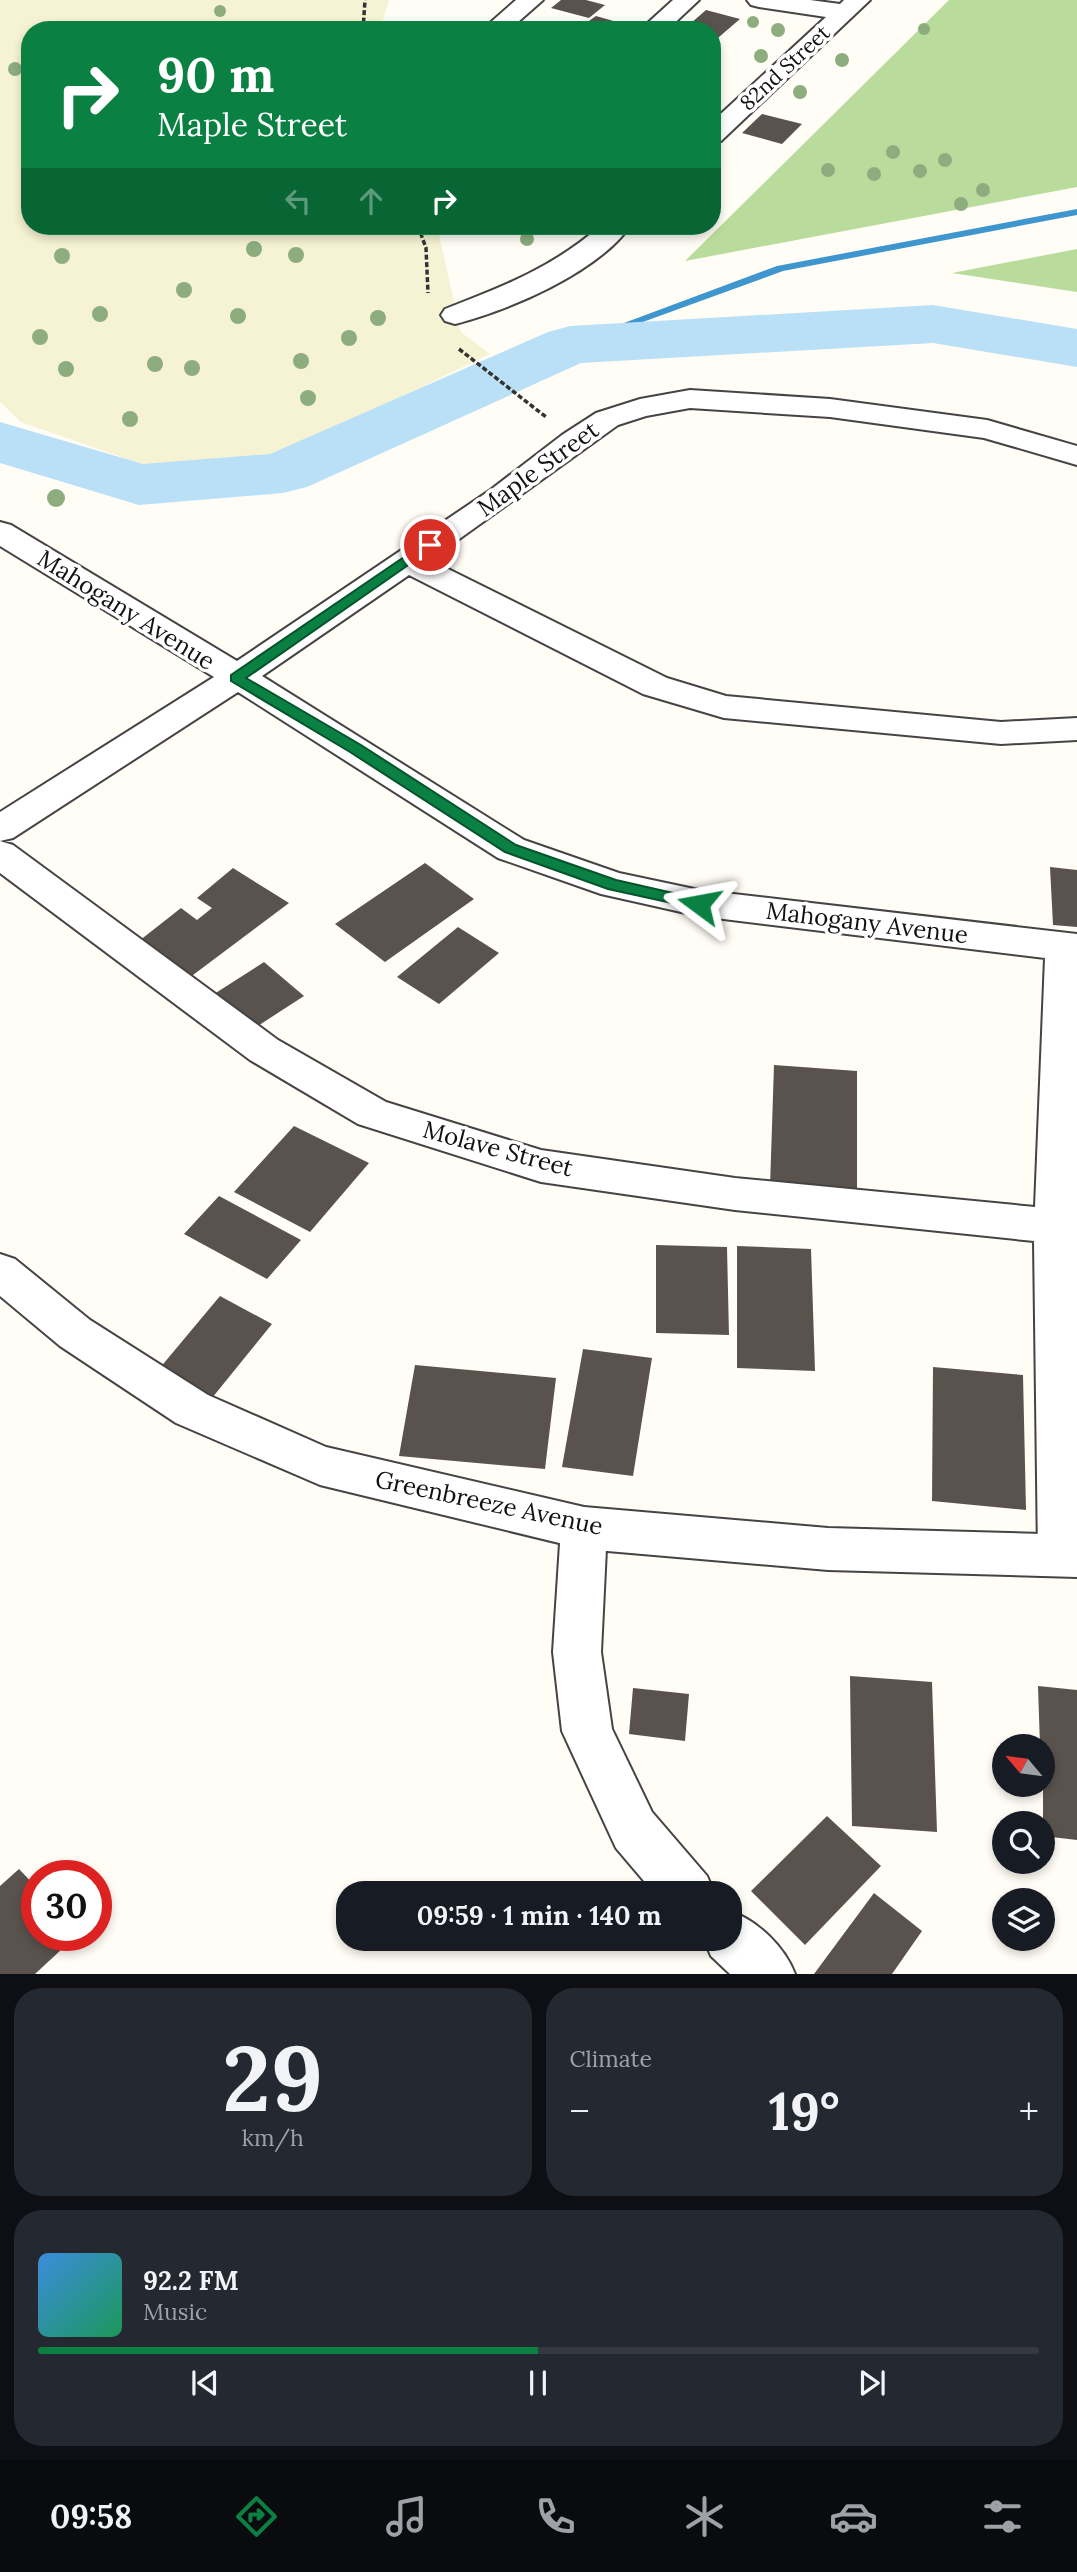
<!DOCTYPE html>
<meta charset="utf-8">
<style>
:root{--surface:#171b24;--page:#242831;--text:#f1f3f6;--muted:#9ea1a6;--line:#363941;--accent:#0b8043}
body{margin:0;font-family:Lora,serif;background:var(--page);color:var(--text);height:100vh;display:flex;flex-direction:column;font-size:26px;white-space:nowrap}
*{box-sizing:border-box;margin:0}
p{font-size:23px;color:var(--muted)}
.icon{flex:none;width:38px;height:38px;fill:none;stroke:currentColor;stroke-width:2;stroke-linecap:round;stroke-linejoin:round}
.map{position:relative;height:1974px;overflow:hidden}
.side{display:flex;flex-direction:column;gap:14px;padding:14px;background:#0d0f14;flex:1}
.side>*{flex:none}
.banner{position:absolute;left:21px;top:21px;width:700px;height:214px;border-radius:28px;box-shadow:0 4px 10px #0003;background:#0b8043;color:#fff;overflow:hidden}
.needle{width:46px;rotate:299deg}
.controls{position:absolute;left:992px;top:1734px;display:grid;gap:14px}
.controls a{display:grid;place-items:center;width:63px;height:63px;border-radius:50%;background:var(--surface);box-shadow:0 4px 10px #0003;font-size:35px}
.speed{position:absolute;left:21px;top:1860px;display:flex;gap:14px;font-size:35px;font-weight:700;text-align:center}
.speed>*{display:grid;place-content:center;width:91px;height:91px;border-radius:50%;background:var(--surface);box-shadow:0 4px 10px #0003;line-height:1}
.speed .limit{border:10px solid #d22;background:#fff;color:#111}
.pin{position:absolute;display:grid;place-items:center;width:60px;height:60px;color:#fff;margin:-30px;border:4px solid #fff;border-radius:50%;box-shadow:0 2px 7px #0007}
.me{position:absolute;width:77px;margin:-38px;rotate:283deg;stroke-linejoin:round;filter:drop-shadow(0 0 5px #0008)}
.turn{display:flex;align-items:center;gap:24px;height:147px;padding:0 21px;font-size:32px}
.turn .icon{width:91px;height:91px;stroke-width:2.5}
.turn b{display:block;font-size:49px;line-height:60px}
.lanes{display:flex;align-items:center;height:66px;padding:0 21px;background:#0003;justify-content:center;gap:35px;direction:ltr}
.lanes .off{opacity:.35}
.big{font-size:52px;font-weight:700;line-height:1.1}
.side .card{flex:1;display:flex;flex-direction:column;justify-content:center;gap:10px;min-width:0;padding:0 24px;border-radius:28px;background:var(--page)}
.side .dial{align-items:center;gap:0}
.dial b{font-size:91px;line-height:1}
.song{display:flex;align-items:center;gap:21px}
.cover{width:84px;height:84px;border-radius:10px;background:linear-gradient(135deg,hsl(210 70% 55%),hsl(150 70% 35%))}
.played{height:7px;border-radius:4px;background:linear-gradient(90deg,var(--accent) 50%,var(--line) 50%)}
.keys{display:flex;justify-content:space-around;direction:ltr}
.heat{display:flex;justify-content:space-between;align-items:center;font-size:38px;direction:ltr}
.side .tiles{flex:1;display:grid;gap:14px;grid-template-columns:1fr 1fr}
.card:last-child{grid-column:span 2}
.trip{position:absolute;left:336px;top:1881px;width:406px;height:70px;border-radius:28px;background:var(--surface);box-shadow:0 4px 10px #0003;font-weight:700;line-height:70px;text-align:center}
.dock{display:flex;height:112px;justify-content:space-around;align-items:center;background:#090b0e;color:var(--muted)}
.dock .icon{width:49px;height:49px}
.dock .selected{color:var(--accent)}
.dock b{font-size:32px;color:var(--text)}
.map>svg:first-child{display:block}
.farmland{fill:#f6f3d4}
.forest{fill:#b9dc9c}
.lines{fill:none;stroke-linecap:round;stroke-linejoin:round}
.stream{fill:#3f96cf;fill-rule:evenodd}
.river{fill:#b9e0f7;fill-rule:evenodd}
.building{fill:#5a524d}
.minor-casing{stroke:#444;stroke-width:4}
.tertiary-casing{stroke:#444;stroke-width:4}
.path{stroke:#333;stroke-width:3.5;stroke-dasharray:5 2.5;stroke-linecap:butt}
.minor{fill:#fff;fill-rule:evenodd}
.tertiary{fill:#fff;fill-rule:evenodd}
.tree{fill:#8dad7f}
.route{fill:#0b8043;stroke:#07532c;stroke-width:2}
.labels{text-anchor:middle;stroke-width:7;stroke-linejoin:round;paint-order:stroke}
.far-street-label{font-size:21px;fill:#111;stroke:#fff}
.street-label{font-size:24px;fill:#111;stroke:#fff}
</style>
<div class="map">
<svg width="1077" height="1974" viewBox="0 0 1077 1974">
<rect width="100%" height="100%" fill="#fffdf5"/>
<path class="farmland" d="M0,0H389L380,30H30V226H437L461,332L490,354L284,453L144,465L21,422L0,402Z"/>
<path class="forest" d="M949,0H1077V187L685,261Z
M1077,249V292L952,273Z"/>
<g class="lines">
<path class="stream" d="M1077,209V215L783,271L574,347H566L565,345L777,266Z"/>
<path class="river" d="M933,305L1077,329V367L933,343L581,363L307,487L283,493L139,505L0,463V422L143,464L270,454L548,332L570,326Z"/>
</g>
<path class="building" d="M561,0H586L605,5L589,18L551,8Z
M706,10L740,19L712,43V30H683Z
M596,16L624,24L617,30H576Z
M762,114L802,124L782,144L742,133Z
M425,863L474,899L385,962L335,924Z
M1050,867L1077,870V927L1053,925Z
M233,868L289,903L189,978L139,941L181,908L197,920L212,908L197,898Z
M458,927L499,953L439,1004L397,977Z
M264,962L304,996L250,1031L211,996Z
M774,1065L857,1071V1193L770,1187Z
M294,1126L369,1163L310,1232L234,1192Z
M219,1196L301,1240L267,1279L184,1234Z
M656,1245L727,1247L729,1335L656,1333Z
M737,1246L811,1249L815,1371L737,1368Z
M220,1296L272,1324L212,1398L159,1369Z
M583,1349L652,1358L633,1476L562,1467Z
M415,1365L556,1378L545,1469L399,1456Z
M933,1367L1023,1375L1026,1510L932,1501Z
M850,1676L932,1682L937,1832L852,1826Z
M1038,1686L1077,1690V1840L1043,1836V1746H1040Z
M633,1688L689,1694L685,1741L629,1734Z
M827,1816L881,1866L805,1945L751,1891Z
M19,1869L37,1888V1936H76L35,1974H0V1886Z
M874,1893L922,1931L892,1974H814Z"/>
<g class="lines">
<defs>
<path id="minor" d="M516,0H543L509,30H482Z
M673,0H699L667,30H640Z
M747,0H810L840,4L844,0H870L721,141L712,144V122L826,17L759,7L751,5Z
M600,226H630C597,273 509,310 455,324L445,321L441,315L445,309C504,286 552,268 600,226Z
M690,390L830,399L987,420L1077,446V465L984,438L830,417L690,408L646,416L618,425L430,560L667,678L726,696L1001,722L1077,718V740L1001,744L724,718L643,694L409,575L262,676L524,840L619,873L699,890L1077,934V1570L1062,1576L1045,1570L1038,1555L1034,1241L735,1210L541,1182L358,1124L250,1060L0,873V812L214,677L0,546V522L11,525L237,661L489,491L562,435L596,413L640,399ZM238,692L498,858L601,894L699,916L1045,958L1035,1207L735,1178L541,1150L386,1102L278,1040L13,845L0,841L13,838Z
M584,1507L600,1513L607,1528L601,1652L612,1729L652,1812L707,1876L715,1894H655L616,1848L562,1731L553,1652L561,1528L568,1513Z
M730,1911C758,1921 784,1946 795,1974H730L711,1956L704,1939H730Z"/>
<path id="tertiary" d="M0,1254L15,1259L90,1320L208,1395L326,1447L584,1507L828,1528L1077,1535V1577L828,1570L584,1549L320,1485L176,1423L60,1346L0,1296Z"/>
</defs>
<use href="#minor" class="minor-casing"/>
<use href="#tertiary" class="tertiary-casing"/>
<path class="path" d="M363,30L365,0
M418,226L426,248L428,293
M459,349L546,417"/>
<use href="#minor" class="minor"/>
<use href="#tertiary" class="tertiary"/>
</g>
<g class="tree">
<circle cx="220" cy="11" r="6"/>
<circle cx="753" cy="22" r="6"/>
<circle cx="924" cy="29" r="6"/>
<circle cx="778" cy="30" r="7"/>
<circle cx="761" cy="56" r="7"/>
<circle cx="842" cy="60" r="7"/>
<circle cx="15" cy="69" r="7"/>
<circle cx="800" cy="92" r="7"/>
<circle cx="893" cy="152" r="7"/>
<circle cx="945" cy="160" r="7"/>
<circle cx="828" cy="170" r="7"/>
<circle cx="920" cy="171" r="7"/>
<circle cx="874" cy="174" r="7"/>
<circle cx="983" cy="190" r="7"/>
<circle cx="961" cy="204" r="7"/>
<circle cx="527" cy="239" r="7"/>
<circle cx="254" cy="249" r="8"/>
<circle cx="296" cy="255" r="8"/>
<circle cx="62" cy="256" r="8"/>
<circle cx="184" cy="290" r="8"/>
<circle cx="100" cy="314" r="8"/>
<circle cx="238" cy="316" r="8"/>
<circle cx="378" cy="318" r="8"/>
<circle cx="40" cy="337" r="8"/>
<circle cx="349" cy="338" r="8"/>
<circle cx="301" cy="361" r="8"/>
<circle cx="155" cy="364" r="8"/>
<circle cx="192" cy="368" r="8"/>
<circle cx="66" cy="369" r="8"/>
<circle cx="308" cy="398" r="8"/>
<circle cx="130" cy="419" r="8"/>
<circle cx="56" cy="498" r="9"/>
</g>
<path class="route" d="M426,542L437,545L246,678L361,745L516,845L616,880L704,900V907L699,909L608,889L505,852L350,752L231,681V675Z"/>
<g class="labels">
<g class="far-street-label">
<text transform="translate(785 68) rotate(-43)" y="7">82nd Street</text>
</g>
<g class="street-label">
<text transform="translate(538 469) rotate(-36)" y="8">Maple Street</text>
<text transform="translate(126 610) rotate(32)" y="8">Mahogany Avenue</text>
<text transform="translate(867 923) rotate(7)" y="8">Mahogany Avenue</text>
<text transform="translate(498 1149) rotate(15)" y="8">Molave Street</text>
<text transform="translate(489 1503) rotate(12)" y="8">Greenbreeze Avenue</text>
</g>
</g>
</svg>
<div class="controls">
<a><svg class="needle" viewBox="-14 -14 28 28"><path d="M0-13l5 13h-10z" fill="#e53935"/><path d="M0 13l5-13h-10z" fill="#9ea1a6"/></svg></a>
<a><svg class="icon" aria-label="search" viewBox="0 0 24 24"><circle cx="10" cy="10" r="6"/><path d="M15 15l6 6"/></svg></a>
<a><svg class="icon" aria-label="layers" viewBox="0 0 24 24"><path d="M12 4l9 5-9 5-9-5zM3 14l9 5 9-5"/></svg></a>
</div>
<div class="speed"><div class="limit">30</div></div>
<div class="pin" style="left:430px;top:545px;background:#d93025"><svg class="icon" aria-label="arrive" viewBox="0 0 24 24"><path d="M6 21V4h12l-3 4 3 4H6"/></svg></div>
<svg class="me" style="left:699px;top:904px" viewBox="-20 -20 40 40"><path d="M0-17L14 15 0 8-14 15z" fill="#0b8043" stroke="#fff" stroke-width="4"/></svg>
<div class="trip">09:59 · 1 min · 140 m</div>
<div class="banner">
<div class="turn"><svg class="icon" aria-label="right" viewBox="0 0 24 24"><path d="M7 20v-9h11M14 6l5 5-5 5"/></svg><div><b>90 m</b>Maple Street</div></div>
<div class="lanes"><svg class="icon off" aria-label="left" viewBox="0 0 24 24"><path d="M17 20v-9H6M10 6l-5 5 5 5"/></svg><svg class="icon off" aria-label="ahead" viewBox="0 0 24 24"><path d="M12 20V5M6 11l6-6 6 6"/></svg><svg class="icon" aria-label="right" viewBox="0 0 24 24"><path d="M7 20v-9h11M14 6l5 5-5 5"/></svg></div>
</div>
</div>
<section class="side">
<div class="tiles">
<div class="card dial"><b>29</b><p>km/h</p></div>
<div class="card"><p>Climate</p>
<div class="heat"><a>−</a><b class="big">19°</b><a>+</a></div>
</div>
<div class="card">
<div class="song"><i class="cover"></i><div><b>92.2 FM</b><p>Music</p></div></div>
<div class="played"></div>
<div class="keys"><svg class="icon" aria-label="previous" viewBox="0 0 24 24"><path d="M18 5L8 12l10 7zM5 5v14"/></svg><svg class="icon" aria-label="pause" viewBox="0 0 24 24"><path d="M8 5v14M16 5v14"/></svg><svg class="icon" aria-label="next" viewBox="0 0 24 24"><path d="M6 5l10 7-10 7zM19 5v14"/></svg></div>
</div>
</div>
</section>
<nav class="dock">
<b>09:58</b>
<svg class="icon selected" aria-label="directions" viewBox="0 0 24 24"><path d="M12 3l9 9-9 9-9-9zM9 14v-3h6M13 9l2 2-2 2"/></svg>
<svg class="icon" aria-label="music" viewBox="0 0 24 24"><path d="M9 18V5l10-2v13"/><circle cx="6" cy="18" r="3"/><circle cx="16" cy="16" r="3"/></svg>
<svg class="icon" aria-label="phone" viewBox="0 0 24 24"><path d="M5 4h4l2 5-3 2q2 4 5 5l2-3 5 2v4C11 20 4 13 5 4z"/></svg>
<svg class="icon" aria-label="climate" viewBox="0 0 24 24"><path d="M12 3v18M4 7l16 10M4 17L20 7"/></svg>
<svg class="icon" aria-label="car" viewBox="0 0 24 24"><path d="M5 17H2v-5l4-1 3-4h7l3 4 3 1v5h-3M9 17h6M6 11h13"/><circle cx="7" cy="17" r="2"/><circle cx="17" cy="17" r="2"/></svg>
<svg class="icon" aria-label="filters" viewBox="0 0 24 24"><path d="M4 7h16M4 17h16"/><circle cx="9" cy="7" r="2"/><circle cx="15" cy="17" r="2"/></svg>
</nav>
